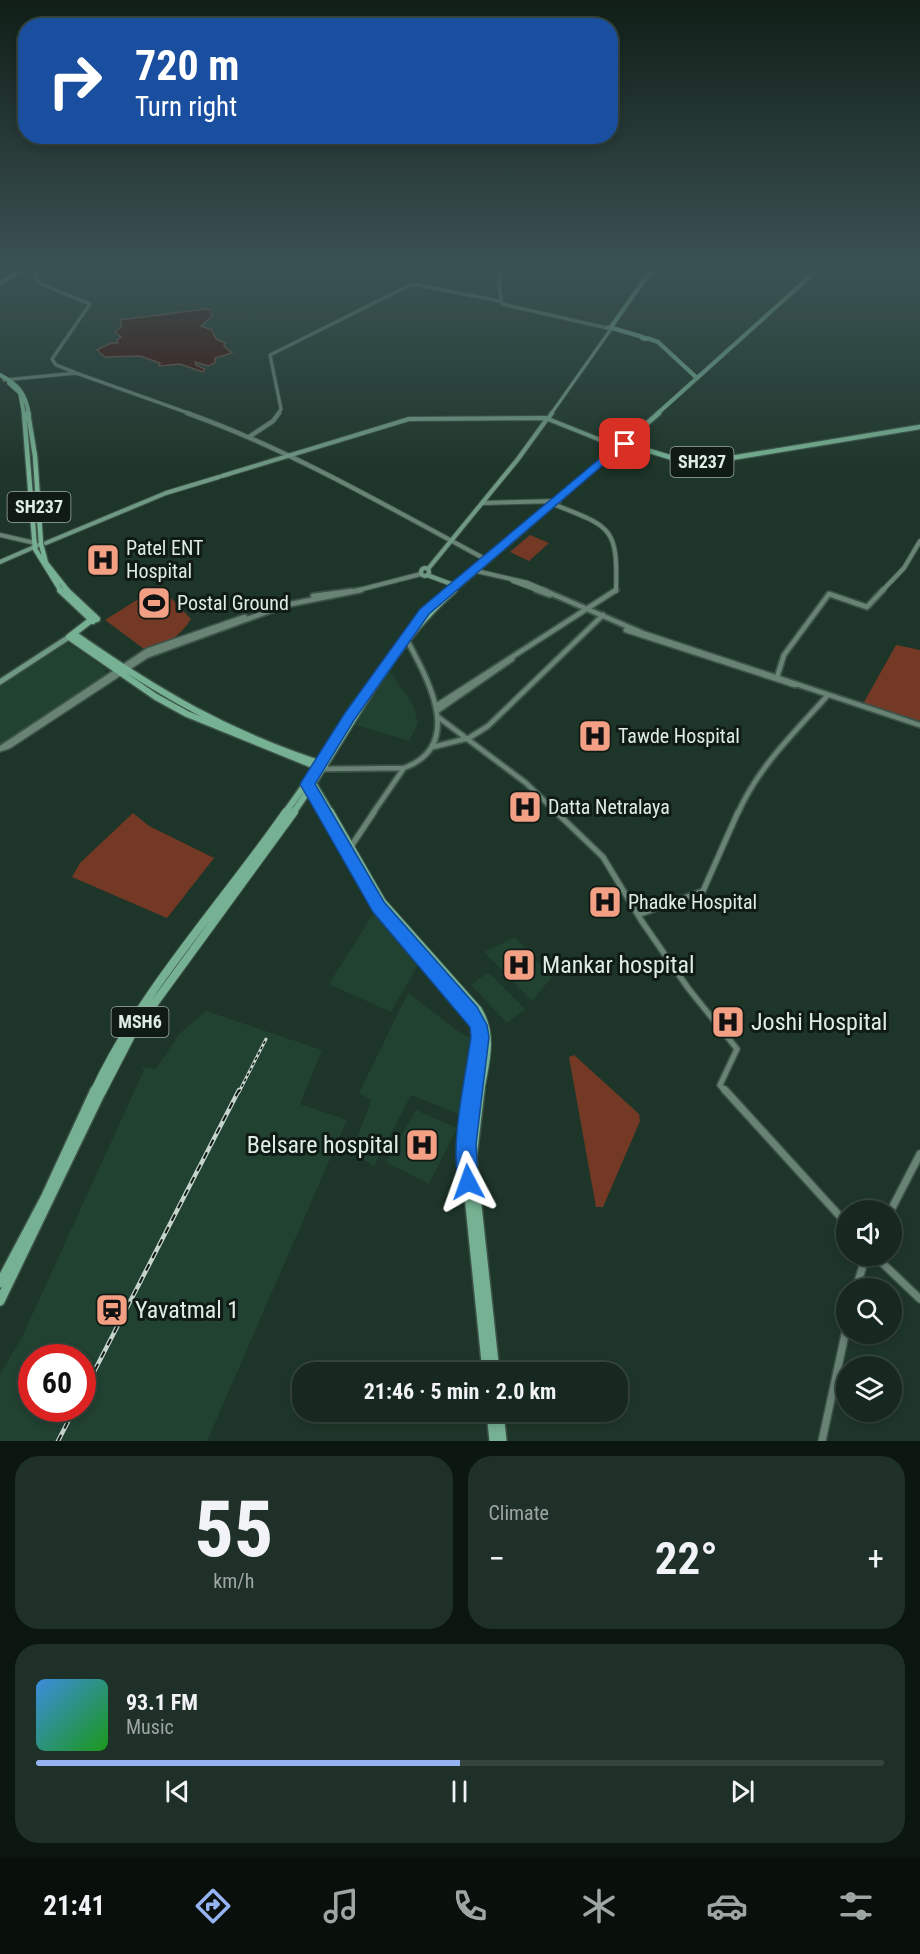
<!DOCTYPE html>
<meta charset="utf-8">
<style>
:root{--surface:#16281f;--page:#1f3028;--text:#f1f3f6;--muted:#9ea6a4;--line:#35443d;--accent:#95b2f1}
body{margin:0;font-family:"Roboto Condensed",sans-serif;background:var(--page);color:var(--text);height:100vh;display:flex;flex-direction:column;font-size:22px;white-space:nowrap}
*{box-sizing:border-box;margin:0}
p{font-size:20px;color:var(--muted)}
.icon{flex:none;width:33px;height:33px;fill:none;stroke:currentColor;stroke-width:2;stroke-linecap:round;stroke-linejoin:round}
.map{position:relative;height:1441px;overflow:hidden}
.panel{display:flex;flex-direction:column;gap:15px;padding:15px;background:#0c1611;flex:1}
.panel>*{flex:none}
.hud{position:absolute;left:18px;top:18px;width:600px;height:126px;border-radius:24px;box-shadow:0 3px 9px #0003,0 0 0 2px var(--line);background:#1a4fa0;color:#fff;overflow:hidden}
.fabs{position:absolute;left:836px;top:1200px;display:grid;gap:12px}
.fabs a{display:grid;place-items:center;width:66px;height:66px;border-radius:50%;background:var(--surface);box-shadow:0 3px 9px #0003,0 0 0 2px var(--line);font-size:30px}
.speed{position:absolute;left:18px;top:1344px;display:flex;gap:12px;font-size:30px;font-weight:700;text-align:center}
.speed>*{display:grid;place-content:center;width:78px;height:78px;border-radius:50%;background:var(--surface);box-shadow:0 3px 9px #0003,0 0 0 2px var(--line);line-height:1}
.speed .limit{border:9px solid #d22;background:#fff;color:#111}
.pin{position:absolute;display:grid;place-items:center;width:51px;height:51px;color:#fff;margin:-26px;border-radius:12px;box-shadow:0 3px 9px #0006}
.me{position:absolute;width:66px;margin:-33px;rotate:356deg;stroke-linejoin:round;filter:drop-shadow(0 0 4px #0008)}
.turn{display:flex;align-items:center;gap:21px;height:126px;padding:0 18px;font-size:27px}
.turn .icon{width:78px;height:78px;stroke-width:2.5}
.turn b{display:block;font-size:42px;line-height:51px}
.big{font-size:45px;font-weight:700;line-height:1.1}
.panel .widget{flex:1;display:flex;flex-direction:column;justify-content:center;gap:9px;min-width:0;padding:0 21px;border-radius:24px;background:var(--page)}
.panel .dial{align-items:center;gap:0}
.dial b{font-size:78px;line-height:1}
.song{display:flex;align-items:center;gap:18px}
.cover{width:72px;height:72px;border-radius:9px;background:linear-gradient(135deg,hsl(210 70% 55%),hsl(120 70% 35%))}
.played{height:6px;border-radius:3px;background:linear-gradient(90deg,var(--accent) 50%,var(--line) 50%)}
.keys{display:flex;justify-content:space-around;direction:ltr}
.heat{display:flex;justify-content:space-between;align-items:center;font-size:33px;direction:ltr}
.panel .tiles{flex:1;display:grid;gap:15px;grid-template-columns:1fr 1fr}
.widget:last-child{grid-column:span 2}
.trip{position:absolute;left:292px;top:1362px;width:336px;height:60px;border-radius:24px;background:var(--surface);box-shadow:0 3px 9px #0003,0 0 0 2px var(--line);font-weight:700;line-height:60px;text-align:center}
.tab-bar{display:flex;height:96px;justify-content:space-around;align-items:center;background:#09100c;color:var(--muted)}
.tab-bar .icon{width:42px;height:42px}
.tab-bar .selected{color:var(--accent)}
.tab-bar b{font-size:27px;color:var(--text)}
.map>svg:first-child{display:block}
.built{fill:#214131;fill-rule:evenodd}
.green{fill:#743924}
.water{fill:#3c0900;stroke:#6d4d44;stroke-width:1.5}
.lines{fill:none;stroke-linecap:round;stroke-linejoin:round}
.tertiary-far4-casing{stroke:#3d5349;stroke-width:4.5}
.tertiary-far3-casing{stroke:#3d5349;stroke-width:6}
.tertiary-far2-casing{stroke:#3d5349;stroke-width:8}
.tertiary-far1-casing{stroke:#3d5349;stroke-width:8}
.tertiary-casing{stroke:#3d5349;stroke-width:10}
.secondary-far2-casing{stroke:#3d5349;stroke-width:4.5}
.secondary-far1-casing{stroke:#3d5349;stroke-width:6}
.secondary-casing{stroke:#3d5349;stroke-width:8}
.primary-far4-casing{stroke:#3d5349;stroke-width:5}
.primary-far3-casing{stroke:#3d5349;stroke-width:7}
.primary-far2-casing{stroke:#3d5349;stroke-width:9}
.primary-far1-casing{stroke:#3d5349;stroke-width:10}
.primary-casing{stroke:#3d5349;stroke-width:12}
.trunk-casing{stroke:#3d5349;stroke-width:5}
.tertiary-far4{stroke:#688274;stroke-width:3}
.tertiary-far3{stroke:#688274;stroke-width:4}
.tertiary-far2{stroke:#688274;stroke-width:4.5}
.tertiary-far1{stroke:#688274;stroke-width:5}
.tertiary{stroke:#688274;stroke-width:7}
.secondary-far2{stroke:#6f9983;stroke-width:3}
.secondary-far1{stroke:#6f9983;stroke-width:4}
.secondary{stroke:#6f9983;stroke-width:5}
.primary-far4{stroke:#75b192;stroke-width:4}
.primary-far3{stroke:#75b192;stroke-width:4.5}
.primary-far2{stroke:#75b192;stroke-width:6}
.primary-far1{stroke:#75b192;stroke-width:8}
.primary{stroke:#75b192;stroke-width:9}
.trunk{stroke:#7ac09c;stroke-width:4}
.rail-far1-casing{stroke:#c4d3cb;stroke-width:3}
.rail-casing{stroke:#c4d3cb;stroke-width:4.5}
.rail-far1{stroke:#101b15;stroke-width:1.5;stroke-dasharray:3;stroke-linecap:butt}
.rail{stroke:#101b15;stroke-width:2;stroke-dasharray:7;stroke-linecap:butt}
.route{fill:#1a73e8;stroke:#114b97;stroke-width:1.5}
.labels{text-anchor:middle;stroke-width:6;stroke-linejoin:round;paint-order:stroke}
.shield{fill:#101b15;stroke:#a0ada6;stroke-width:1.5}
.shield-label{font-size:18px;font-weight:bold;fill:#deece4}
.poi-label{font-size:20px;fill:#deece4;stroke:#101b15;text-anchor:start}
.near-poi-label{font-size:24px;fill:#deece4;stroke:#101b15;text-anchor:start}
</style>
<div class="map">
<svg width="920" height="1441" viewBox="0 0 920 1441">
<rect width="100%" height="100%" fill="#1e3629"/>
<path class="built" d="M68,643L106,669L105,676L0,745V686Z
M389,670L413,705L418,723L409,741L352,724Z
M375,911L418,965L391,1012L329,984Z
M515,937L552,977L532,1001L484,952Z
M488,972L525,1009L507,1023L471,985Z
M408,993L463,1035L474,1038L463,1116L411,1095L374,1166L352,1153L371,1100L359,1093Z
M206,1011L322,1050L300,1104L347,1120L207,1441H0V1374L22,1337L144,1070L140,1067L156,1069L180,1033ZM32,1358H82V1408H32Z
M416,1110L457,1128L429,1184L386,1162Z"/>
<path class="green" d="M530,535L549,543L529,561L510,552Z
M159,586L191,619C180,637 165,646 144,649L105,620Z
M896,645L920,650V721L863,704Z
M133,813L149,826L214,858L167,918L72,877L80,863Z
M574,1055L639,1114L640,1121L603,1207H596L569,1057Z"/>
<path class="water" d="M205,309L211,310L212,316L201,326L212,330L216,339L225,343L224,346L232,353L215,358V363L208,366L195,362L196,365L205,369L203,372L180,364L159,366L160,363L140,356L105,357L97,350L111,343H118L117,340L121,337L115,332L122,326L120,320Z"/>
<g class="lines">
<defs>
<path id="tertiary-far4" d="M36,272V278L41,284L90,304L52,359L56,365L74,372
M502,272L499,285L502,304L607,328
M4,380L76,373L191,414
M278,414L281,409L270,355L412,284L500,301"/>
<path id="tertiary-far3" d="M187,413C291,450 388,507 485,559
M249,437L273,421L279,413
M483,503L559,501
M553,504C611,527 618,526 616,591
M0,535L35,543
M472,570L528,583L547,591
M513,581L540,591
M355,591L421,574
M882,591L904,568L920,541"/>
<path id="tertiary-far2" d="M536,590L550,595
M543,590L645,634L920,725
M313,596L352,591
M626,630L795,685
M777,677L784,655L829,594L867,607L883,590
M436,706L616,590
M437,711L512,659
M438,717L526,783L557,813
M433,747L469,738L488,726L603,615
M1,748L147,651L245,617
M0,749L9,746L146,656L286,605L361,590
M324,769L404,768C466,745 427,678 407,640
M373,813L404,768
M738,813C758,767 795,732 828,695"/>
<path id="tertiary-far1" d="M556,812L603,857L641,920L688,988L737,1049L720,1085L726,1092
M350,848L374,812
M638,915L703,891L738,812"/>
<path id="tertiary" d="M725,1090L846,1223
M891,1210L920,1154
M875,1256L920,1299
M856,1288L866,1256
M822,1441L846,1330"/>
<path id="secondary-far2" d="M607,327H610L612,329L607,328Z
M551,414L611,329"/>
<path id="secondary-far1" d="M548,419L552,413
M548,419L618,447
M222,476L409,419L546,418
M46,543L166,493L219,477
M0,562L41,544
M421 572a4 4 0 1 1 8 0a4 4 0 1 1-8 0Z
M428,569L518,459L547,419
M427,575L454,585"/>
<path id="secondary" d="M0,682L69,637"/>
<path id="primary-far4" d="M0,283L19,272
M611,327L650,272
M612,328L643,337
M647,338L658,342L697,378
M0,375C19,385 25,393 29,414
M9,383L20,393L24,414
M657,414L815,272"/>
<path id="primary-far3" d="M24,413L35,549L61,591
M28,413L35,456L41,544L46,563L68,591
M623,443L686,462H707L920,427
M452,591L659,413"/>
<path id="primary-far2" d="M60,590L93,621
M66,590L97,619
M95,617L69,637L156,697L187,714L320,768
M74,634C157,692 228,734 325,765
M352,712L390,659
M313,783L331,813
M308,786L324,813
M285,813L334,744
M293,813C344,742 388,646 454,590"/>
<path id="primary-far1" d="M323,812L378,907L471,1013C485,1038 476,1065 472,1092
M330,812L382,902L478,1010C494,1036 485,1063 480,1092
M94,1092C142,989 222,904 286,812
M102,1092L132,1034L294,812"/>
<path id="primary" d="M473,1090L466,1166L487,1372
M480,1090L472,1159L495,1372
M0,1283L46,1196L95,1090
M0,1301L102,1090
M491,1412L494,1441
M499,1412L502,1441"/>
<path id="trunk" d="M642,338L646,339"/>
</defs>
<use href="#tertiary-far4" class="tertiary-far4-casing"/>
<use href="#tertiary-far3" class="tertiary-far3-casing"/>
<use href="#tertiary-far2" class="tertiary-far2-casing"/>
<use href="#tertiary-far1" class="tertiary-far1-casing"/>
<use href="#tertiary" class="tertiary-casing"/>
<use href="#secondary-far2" class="secondary-far2-casing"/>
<use href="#secondary-far1" class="secondary-far1-casing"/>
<use href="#secondary" class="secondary-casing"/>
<use href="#primary-far4" class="primary-far4-casing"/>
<use href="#primary-far3" class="primary-far3-casing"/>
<use href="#primary-far2" class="primary-far2-casing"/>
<use href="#primary-far1" class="primary-far1-casing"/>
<use href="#primary" class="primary-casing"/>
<use href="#trunk" class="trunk-casing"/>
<use href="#tertiary-far4" class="tertiary-far4"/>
<use href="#tertiary-far3" class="tertiary-far3"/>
<use href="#tertiary-far2" class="tertiary-far2"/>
<use href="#tertiary-far1" class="tertiary-far1"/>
<use href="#tertiary" class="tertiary"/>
<use href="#secondary-far2" class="secondary-far2"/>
<use href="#secondary-far1" class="secondary-far1"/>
<use href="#secondary" class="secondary"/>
<use href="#primary-far4" class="primary-far4"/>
<use href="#primary-far3" class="primary-far3"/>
<use href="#primary-far2" class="primary-far2"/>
<use href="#primary-far1" class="primary-far1"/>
<use href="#primary" class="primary"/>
<use href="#trunk" class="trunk"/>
<defs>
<path id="rail-far1" d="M239,1092L266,1039"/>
<path id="rail" d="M82,1395L239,1090
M58,1441L75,1408"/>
</defs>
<use href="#rail-far1" class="rail-far1-casing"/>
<use href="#rail" class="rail-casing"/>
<use href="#rail-far1" class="rail-far1"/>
<use href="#rail" class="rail"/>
</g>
<linearGradient id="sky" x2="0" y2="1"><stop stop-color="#101e17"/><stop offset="0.57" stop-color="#3b5254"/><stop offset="1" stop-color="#3b5254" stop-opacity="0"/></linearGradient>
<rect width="920" height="474" fill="url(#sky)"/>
<path class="route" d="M622,440L628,442V446L624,447L429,614L354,720L315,784L384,902L477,1007L487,1025L489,1037L476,1144L478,1182L475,1189L468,1192L461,1189C447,1155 466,1075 471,1037L470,1027L373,912L300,784L345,713L420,609Z"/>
<defs>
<symbol id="hospital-square" viewBox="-11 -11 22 22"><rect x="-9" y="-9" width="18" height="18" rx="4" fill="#f39f83" stroke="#101b15"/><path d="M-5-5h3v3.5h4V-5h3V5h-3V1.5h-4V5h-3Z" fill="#111"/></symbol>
<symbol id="stadium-square" viewBox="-11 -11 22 22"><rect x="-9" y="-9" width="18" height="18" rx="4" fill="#f39f83" stroke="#101b15"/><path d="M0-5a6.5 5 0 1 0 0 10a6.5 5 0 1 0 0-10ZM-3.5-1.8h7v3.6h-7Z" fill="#111"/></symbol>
<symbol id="station-square" viewBox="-11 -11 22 22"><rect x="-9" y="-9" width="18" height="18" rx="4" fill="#f39f83" stroke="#101b15"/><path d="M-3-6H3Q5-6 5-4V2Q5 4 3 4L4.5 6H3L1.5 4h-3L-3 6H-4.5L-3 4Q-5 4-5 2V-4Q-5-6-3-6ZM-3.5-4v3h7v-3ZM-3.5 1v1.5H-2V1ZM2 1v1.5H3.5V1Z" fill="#111"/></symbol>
</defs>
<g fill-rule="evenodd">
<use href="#hospital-square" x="84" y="541" width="38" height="38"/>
<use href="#stadium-square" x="135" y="584" width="38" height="38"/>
<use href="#hospital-square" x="576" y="717" width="38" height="38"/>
<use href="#hospital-square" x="506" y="788" width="38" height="38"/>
<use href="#hospital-square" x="586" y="883" width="38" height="38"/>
<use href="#hospital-square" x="500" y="946" width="38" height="38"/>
<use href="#hospital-square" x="709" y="1003" width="38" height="38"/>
<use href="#hospital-square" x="403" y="1126" width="38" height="38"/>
<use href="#station-square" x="93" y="1291" width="38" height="38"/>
</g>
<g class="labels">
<g class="shield">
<rect x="670.5" y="447" width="63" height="30" rx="4.5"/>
<rect x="7.5" y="492" width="63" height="30" rx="4.5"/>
<rect x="111.5" y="1007" width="57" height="30" rx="4.5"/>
</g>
<g class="shield-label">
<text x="702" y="468">SH237</text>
<text x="39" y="513">SH237</text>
<text x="140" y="1028">MSH6</text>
</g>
<g class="poi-label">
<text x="126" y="555">Patel ENT<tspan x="126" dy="23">Hospital</tspan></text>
<text x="177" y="610">Postal Ground</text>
<text x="618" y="743">Tawde Hospital</text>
<text x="548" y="814">Datta Netralaya</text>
<text x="628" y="909">Phadke Hospital</text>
</g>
<g class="near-poi-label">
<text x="542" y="973">Mankar hospital</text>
<text x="751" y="1030">Joshi Hospital</text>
<text x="399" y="1153" text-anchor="end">Belsare hospital</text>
<text x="135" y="1318">Yavatmal 1</text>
</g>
</g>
</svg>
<div class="fabs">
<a><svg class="icon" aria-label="sound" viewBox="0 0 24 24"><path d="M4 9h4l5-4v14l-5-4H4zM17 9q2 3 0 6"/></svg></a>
<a><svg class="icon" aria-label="search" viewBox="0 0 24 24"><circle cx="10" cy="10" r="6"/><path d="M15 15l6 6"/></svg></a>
<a><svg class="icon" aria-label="layers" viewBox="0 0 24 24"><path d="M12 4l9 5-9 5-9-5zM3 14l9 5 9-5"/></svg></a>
</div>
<div class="speed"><div class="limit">60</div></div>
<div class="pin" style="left:625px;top:444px;background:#d93025"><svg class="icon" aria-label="arrive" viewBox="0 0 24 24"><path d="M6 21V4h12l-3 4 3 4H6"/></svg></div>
<svg class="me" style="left:468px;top:1182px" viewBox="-20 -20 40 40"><path d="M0-17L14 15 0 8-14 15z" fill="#1a73e8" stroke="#fff" stroke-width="4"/></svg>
<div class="trip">21:46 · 5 min · 2.0 km</div>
<div class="hud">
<div class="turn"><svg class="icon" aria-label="right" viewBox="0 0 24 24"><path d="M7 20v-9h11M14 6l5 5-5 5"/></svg><div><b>720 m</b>Turn right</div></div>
</div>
</div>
<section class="panel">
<div class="tiles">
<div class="widget dial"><b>55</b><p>km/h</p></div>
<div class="widget"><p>Climate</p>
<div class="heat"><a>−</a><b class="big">22°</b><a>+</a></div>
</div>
<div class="widget">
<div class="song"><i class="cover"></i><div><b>93.1 FM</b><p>Music</p></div></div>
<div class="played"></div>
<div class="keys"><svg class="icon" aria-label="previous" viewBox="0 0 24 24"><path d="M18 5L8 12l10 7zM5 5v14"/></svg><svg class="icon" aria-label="pause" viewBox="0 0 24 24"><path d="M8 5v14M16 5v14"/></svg><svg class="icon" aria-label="next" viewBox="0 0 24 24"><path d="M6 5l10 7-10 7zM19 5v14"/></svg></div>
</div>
</div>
</section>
<nav class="tab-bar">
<b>21:41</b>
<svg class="icon selected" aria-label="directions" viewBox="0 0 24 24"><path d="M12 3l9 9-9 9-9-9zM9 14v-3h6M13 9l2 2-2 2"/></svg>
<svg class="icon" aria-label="music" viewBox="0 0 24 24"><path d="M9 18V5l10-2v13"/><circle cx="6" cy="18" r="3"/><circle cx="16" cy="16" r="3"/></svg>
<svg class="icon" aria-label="phone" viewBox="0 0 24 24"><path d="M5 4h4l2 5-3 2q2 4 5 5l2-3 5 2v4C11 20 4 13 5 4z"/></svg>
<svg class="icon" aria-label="climate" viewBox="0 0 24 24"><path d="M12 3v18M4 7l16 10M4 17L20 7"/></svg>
<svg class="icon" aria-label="car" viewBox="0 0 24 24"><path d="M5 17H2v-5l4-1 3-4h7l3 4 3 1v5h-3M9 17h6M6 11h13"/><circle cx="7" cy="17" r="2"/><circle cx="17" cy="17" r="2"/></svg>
<svg class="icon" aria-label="filters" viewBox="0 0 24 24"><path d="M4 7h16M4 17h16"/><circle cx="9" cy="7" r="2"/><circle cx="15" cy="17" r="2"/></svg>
</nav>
